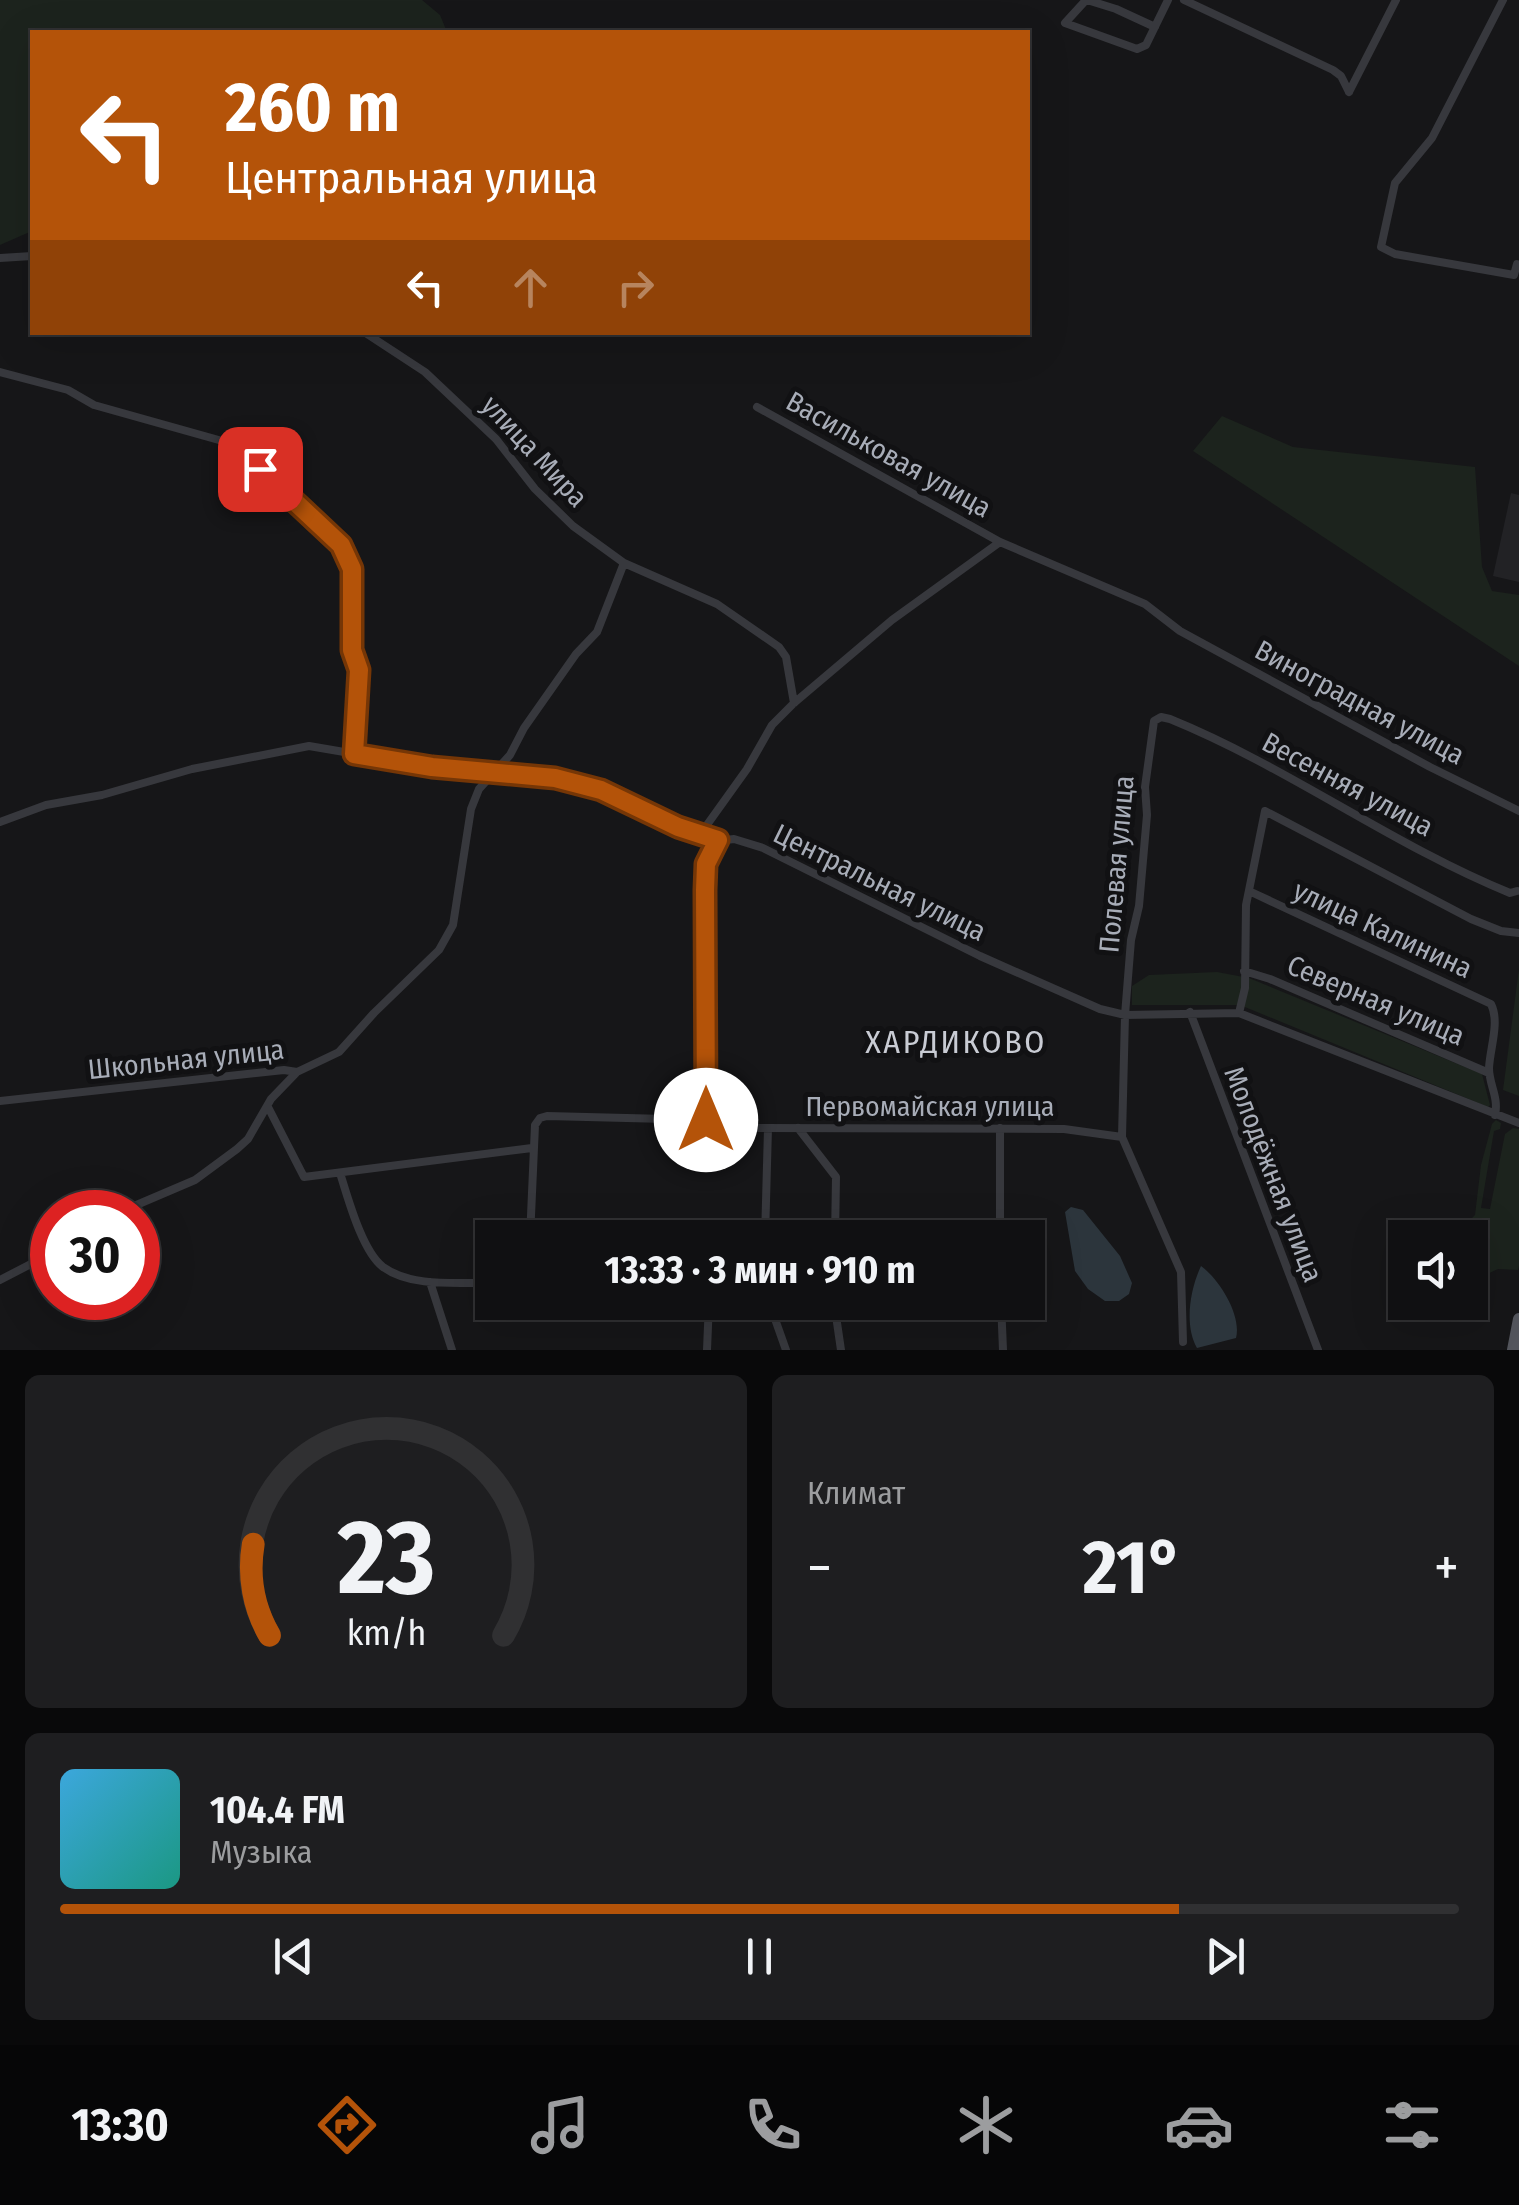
<!DOCTYPE html>
<html lang="ru">
<meta charset="utf-8">
<style>
:root{--surface:#101012;--page:#1e1e20;--text:#f1f3f6;--muted:#9c9d9f;--line:#303032;--accent:#b45309}
body{margin:0;font-family:"Fira Sans Condensed",sans-serif;background:var(--page);color:var(--text);height:100vh;display:flex;flex-direction:column;font-size:38px;white-space:nowrap}
*{box-sizing:border-box;margin:0}
p{font-size:32px;color:var(--muted)}
.icon{flex:none;width:55px;height:55px;fill:none;stroke:currentColor;stroke-width:2;stroke-linecap:round;stroke-linejoin:round}
.map{position:relative;height:1350px;overflow:hidden}
.sheet{display:flex;flex-direction:column;gap:25px;padding:25px;background:#09090a;flex:1}
.sheet>*{flex:none}
.banner{position:absolute;left:30px;top:30px;width:1000px;height:305px;border-radius:0px;box-shadow:0 10px 40px #0002,0 0 0 2px var(--line);background:#b45309;color:#fff;overflow:hidden}
.controls{position:absolute;left:1388px;top:1220px;display:grid;gap:20px}
.controls a{display:grid;place-items:center;width:100px;height:100px;border-radius:0px;background:var(--surface);box-shadow:0 10px 40px #0002,0 0 0 2px var(--line);font-size:50px}
.speed{position:absolute;left:30px;top:1190px;display:flex;gap:20px;font-size:50px;font-weight:700;text-align:center}
.speed>*{display:grid;place-content:center;width:130px;height:130px;border-radius:50%;background:var(--surface);box-shadow:0 10px 40px #0002,0 0 0 2px var(--line);line-height:1}
.speed .limit{border:15px solid #d22;background:#fff;color:#111}
.pin{position:absolute;display:grid;place-items:center;width:85px;height:85px;color:#fff;margin:-42px;border-radius:20px;box-shadow:0 5px 15px #0006}
.me{position:absolute;width:110px;margin:-55px;rotate:0deg;stroke-linejoin:round;filter:drop-shadow(0 0 8px #0008)}
.turn{display:flex;align-items:center;gap:35px;height:210px;padding:0 30px;font-size:45px}
.turn .icon{width:130px;height:130px;stroke-width:2.5}
.turn b{display:block;font-size:70px;line-height:85px}
.lanes{display:flex;align-items:center;height:95px;padding:0 30px;background:#0003;justify-content:center;gap:50px;direction:ltr}
.lanes .off{opacity:.35}
.big{font-size:75px;font-weight:700;line-height:1.1}
.sheet .widget{flex:1;display:flex;flex-direction:column;justify-content:center;gap:15px;min-width:0;padding:0 35px;border-radius:15px;background:var(--page)}
.sheet .dial{align-items:center;gap:0}
.dial svg{height:260px;overflow:visible;fill:none;stroke:var(--line);stroke-width:7;stroke-linecap:round;text-anchor:middle}
.dial text{fill:var(--text);stroke:none}
.song{display:flex;align-items:center;gap:30px}
.cover{width:120px;height:120px;border-radius:15px;background:linear-gradient(135deg,hsl(200 70% 55%),hsl(170 70% 35%))}
.played{height:10px;border-radius:5px;background:linear-gradient(90deg,var(--accent) 80%,var(--line) 80%)}
.keys{display:flex;justify-content:space-around;direction:ltr}
.heat{display:flex;justify-content:space-between;align-items:center;font-size:55px;direction:ltr}
.sheet .tiles{flex:1;display:grid;gap:25px;grid-template-columns:1fr 1fr}
.widget:last-child{grid-column:span 2}
.trip{position:absolute;left:475px;top:1220px;width:570px;height:100px;border-radius:0px;background:var(--surface);box-shadow:0 10px 40px #0002,0 0 0 2px var(--line);font-weight:700;line-height:100px;text-align:center}
.tab-bar{display:flex;height:160px;justify-content:space-around;align-items:center;background:#060607;color:var(--muted)}
.tab-bar .icon{width:70px;height:70px}
.tab-bar .selected{color:var(--accent)}
.tab-bar b{font-size:45px;color:var(--text)}
.map>svg:first-child{display:block}
.built{fill:#222225}
.green{fill:#1c231d}
.water{fill:#2c353c}
.lines{fill:none;stroke-linecap:round;stroke-linejoin:round}
.minor{stroke:#37383d;stroke-width:8}
.primary{stroke:#53555c;stroke-width:12}
.route-casing{stroke:#753606;stroke-width:25}
.route{stroke:#b45309;stroke-width:18}
.labels{text-anchor:middle;stroke-width:10;stroke-linejoin:round;paint-order:stroke}
.street-label{font-size:28px;fill:#a8adb8;stroke:#111113}
.quarter-label{font-size:32px;letter-spacing:2.5px;fill:#c9ccd4;stroke:#111113}
</style>
<div class="map">
<svg width="1519" height="1350" viewBox="0 0 1519 1350">
<rect width="100%" height="100%" fill="#161618"/>
<path class="built" d="M1511,493L1519,495V582L1493,576Z"/>
<path class="green" d="M0,0H422L440,15L447,32H32V231L0,245Z
M1222,416L1293,447L1475,467L1482,567L1492,591L1519,595V666L1193,451Z
M1519,969V1096L1503,1090Z
M1217,972L1249,978L1482,1074L1490,1105L1488,1107L1240,1005H1132V986L1149,975Z
M1496,1120L1501,1123L1500,1129L1494,1131L1481,1208L1490,1209L1505,1134L1513,1128L1519,1129V1266L1518,1270L1498,1269L1470,1282V1238L1438,1237L1435,1226L1470,1220L1475,1215L1481,1165L1492,1124Z"/>
<path class="water" d="M1071,1207L1083,1210L1120,1256L1132,1283L1129,1294L1119,1301H1105L1088,1289L1075,1271L1065,1212Z
M1201,1266C1219,1279 1242,1315 1236,1338L1197,1348C1184,1326 1190,1289 1201,1266Z"/>
<g class="lines">
<path class="minor" d="M1086,0L1065,23L1137,49L1146,45L1168,0
M1087,0L1116,9L1155,27
M1184,0L1333,70L1341,76L1349,92
M1503,0L1432,138L1395,183L1381,247L1395,254L1514,275L1517,264
M1349,92L1396,0
M0,258L32,256
M364,332L425,372L496,439L535,489L573,526L624,563L717,604L779,647L786,657L794,703
M0,372L68,390L94,405L233,444L341,545L352,569V650L359,670L354,754
M757,407L1000,542L1145,604L1180,631L1430,767L1519,811
M0,822L46,805L102,795L192,769L309,746L432,767L555,779L601,790L699,836L718,841L734,839L763,848L980,956L1100,1009L1125,1015L1239,1013L1519,1123
M699,836L747,769L772,725L794,703L892,620L1000,542
M1249,891L1491,1004C1500,1022 1490,1048 1489,1068C1489,1085 1499,1097 1495,1115
M1244,971L1270,979L1489,1073
M1190,1012L1318,1350
M1239,1013L1245,988L1246,905L1265,811L1471,919L1501,931L1519,933
M0,1101L284,1070L297,1072L339,1052L374,1013L439,950L453,925L471,809L479,789L510,755L524,728L576,654L597,632L624,563
M268,1107L304,1177L532,1148
M706,1120L705,890L707,864L718,841
M798,1128L836,1177L835,1238
M1000,1128V1238
M340,1173C348,1198 362,1251 383,1267C412,1288 459,1282 492,1283
M120,1212L195,1180L237,1149L248,1139L271,1099L297,1072
M530,1238L535,1125L540,1118L547,1116L706,1120L730,1128L1064,1129L1122,1137
M765,1238L768,1128
M0,1280L52,1253
M430,1282L452,1350
M769,1302L786,1350
M834,1302L841,1350
M1001,1302L1003,1350
M1183,1342L1181,1272L1122,1137L1125,1015L1131,940L1139,906L1147,815L1145,787L1154,721L1161,717L1170,719C1288,767 1392,845 1510,893L1517,891
M707,1350L709,1302"/>
<path class="primary" d="M1513,1350L1519,1319"/>
</g>
<g class="lines">
<defs>
<path id="route" d="M260,469L341,545L352,569V650L359,670L354,754L432,767L555,778L601,790L678,827L718,840L706,864L705,890L706,1120"/>
</defs>
<use href="#route" class="route-casing"/>
<use href="#route" class="route"/>
</g>
<g class="labels">
<g class="street-label">
<text transform="translate(535 451) rotate(47)" y="10">улица Мира</text>
<text transform="translate(889 454) rotate(29)" y="10">Васильковая улица</text>
<text transform="translate(1360 702) rotate(28)" y="10">Виноградная улица</text>
<text transform="translate(1348 784) rotate(28)" y="10">Весенняя улица</text>
<text transform="translate(1116 864) rotate(-85)" y="10">Полевая улица</text>
<text transform="translate(880 882) rotate(26)" y="10">Центральная улица</text>
<text transform="translate(1383 929) rotate(25)" y="10">улица Калинина</text>
<text transform="translate(1376 1000) rotate(23)" y="10">Северная улица</text>
<text transform="translate(186 1059) rotate(-6)" y="10">Школьная улица</text>
<text x="930" y="1116">Первомайская улица</text>
<text transform="translate(1274 1174) rotate(69)" y="10">Молодёжная улица</text>
</g>
<g class="quarter-label">
<text x="956" y="1053">ХАРДИКОВО</text>
</g>
</g>
</svg>
<div class="controls">
<a><svg class="icon" aria-label="sound" viewBox="0 0 24 24"><path d="M4 9h4l5-4v14l-5-4H4zM17 9q2 3 0 6"/></svg></a>
</div>
<div class="speed"><div class="limit">30</div></div>
<div class="pin" style="left:260px;top:469px;background:#d93025"><svg class="icon" aria-label="arrive" viewBox="0 0 24 24"><path d="M6 21V4h12l-3 4 3 4H6"/></svg></div>
<svg class="me" style="left:706px;top:1120px" viewBox="-20 -20 40 40"><circle r="19" fill="#fff"/><path d="M0-13L10 11 0 6-10 11z" fill="#b45309"/></svg>
<div class="trip">13:33 · 3 мин · 910 m</div>
<div class="banner">
<div class="turn"><svg class="icon" aria-label="left" viewBox="0 0 24 24"><path d="M17 20v-9H6M10 6l-5 5 5 5"/></svg><div><b>260 m</b>Центральная улица</div></div>
<div class="lanes"><svg class="icon" aria-label="left" viewBox="0 0 24 24"><path d="M17 20v-9H6M10 6l-5 5 5 5"/></svg><svg class="icon off" aria-label="ahead" viewBox="0 0 24 24"><path d="M12 20V5M6 11l6-6 6 6"/></svg><svg class="icon off" aria-label="right" viewBox="0 0 24 24"><path d="M7 20v-9h11M14 6l5 5-5 5"/></svg></div>
</div>
</div>
<section class="sheet">
<div class="tiles">
<div class="widget dial"><svg viewBox="0 0 100 80">
<path d="M14 69A42 42 0 1 1 86 69"/>
<path d="M14 69A42 42 0 0 1 9 41" stroke="#b45309"/>
<text x="50" y="56" font-size="32" font-weight="700">23</text>
<text x="50" y="72" font-size="11">km/h</text>
</svg></div>
<div class="widget"><p>Климат</p>
<div class="heat"><a>−</a><b class="big">21°</b><a>+</a></div>
</div>
<div class="widget">
<div class="song"><i class="cover"></i><div><b>104.4 FM</b><p>Музыка</p></div></div>
<div class="played"></div>
<div class="keys"><svg class="icon" aria-label="previous" viewBox="0 0 24 24"><path d="M18 5L8 12l10 7zM5 5v14"/></svg><svg class="icon" aria-label="pause" viewBox="0 0 24 24"><path d="M8 5v14M16 5v14"/></svg><svg class="icon" aria-label="next" viewBox="0 0 24 24"><path d="M6 5l10 7-10 7zM19 5v14"/></svg></div>
</div>
</div>
</section>
<nav class="tab-bar">
<b>13:30</b>
<svg class="icon selected" aria-label="directions" viewBox="0 0 24 24"><path d="M12 3l9 9-9 9-9-9zM9 14v-3h6M13 9l2 2-2 2"/></svg>
<svg class="icon" aria-label="music" viewBox="0 0 24 24"><path d="M9 18V5l10-2v13"/><circle cx="6" cy="18" r="3"/><circle cx="16" cy="16" r="3"/></svg>
<svg class="icon" aria-label="phone" viewBox="0 0 24 24"><path d="M5 4h4l2 5-3 2q2 4 5 5l2-3 5 2v4C11 20 4 13 5 4z"/></svg>
<svg class="icon" aria-label="climate" viewBox="0 0 24 24"><path d="M12 3v18M4 7l16 10M4 17L20 7"/></svg>
<svg class="icon" aria-label="car" viewBox="0 0 24 24"><path d="M5 17H2v-5l4-1 3-4h7l3 4 3 1v5h-3M9 17h6M6 11h13"/><circle cx="7" cy="17" r="2"/><circle cx="17" cy="17" r="2"/></svg>
<svg class="icon" aria-label="filters" viewBox="0 0 24 24"><path d="M4 7h16M4 17h16"/><circle cx="9" cy="7" r="2"/><circle cx="15" cy="17" r="2"/></svg>
</nav>
